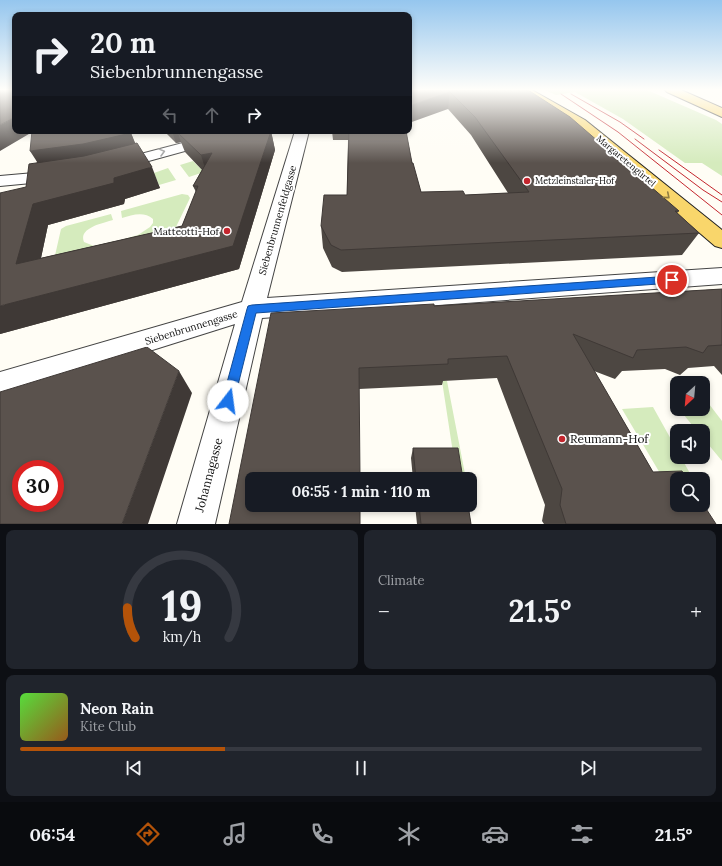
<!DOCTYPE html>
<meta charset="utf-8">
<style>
:root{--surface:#171b24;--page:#20242c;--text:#f1f3f6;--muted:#9ea1a6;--line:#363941;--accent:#b45309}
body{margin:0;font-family:Lora,serif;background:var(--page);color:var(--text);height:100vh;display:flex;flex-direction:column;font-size:15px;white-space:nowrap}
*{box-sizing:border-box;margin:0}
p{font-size:13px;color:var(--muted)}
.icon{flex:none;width:22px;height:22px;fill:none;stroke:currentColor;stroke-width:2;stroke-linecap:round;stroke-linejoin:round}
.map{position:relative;height:524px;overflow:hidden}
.side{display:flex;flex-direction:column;gap:6px;padding:6px;background:#0d0f14;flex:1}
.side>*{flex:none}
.banner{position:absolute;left:12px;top:12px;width:400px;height:122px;border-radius:8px;box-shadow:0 2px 6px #0003;background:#171b24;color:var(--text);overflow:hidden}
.needle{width:26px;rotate:206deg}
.controls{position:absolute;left:670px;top:376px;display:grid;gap:8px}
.controls a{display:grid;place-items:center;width:40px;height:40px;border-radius:8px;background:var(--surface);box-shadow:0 2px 6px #0003;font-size:20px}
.speed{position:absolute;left:12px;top:460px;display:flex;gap:8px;font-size:20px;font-weight:700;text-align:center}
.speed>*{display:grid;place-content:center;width:52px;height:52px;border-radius:50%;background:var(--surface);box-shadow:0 2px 6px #0003;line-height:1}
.speed .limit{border:6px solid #d22;background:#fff;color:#111}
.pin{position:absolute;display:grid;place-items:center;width:34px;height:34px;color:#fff;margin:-17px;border:2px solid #fff;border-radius:50%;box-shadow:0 1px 4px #0007}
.me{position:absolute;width:44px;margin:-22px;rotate:15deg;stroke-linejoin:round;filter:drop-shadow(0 0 3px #0008)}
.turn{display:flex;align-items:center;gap:14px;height:84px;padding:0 12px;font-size:18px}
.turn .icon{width:52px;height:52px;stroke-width:2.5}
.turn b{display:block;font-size:28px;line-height:34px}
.lanes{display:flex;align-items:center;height:38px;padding:0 12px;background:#0003;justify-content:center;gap:20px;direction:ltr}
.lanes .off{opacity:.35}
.big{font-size:30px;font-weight:700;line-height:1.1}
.side .tile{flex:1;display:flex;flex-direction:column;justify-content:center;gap:6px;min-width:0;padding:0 14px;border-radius:8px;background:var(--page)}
.side .dial{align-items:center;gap:0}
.dial svg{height:104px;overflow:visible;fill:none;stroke:var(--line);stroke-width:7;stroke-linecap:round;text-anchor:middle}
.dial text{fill:var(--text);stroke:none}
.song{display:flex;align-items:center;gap:12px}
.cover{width:48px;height:48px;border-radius:6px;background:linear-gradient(135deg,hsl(110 70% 55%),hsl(30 70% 35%))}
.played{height:4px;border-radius:2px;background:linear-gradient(90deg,var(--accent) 30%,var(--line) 30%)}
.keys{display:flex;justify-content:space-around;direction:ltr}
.heat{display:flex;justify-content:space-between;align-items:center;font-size:22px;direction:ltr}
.side .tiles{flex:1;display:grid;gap:6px;grid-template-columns:1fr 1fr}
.tile:last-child{grid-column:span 2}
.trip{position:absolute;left:245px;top:472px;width:232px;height:40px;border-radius:8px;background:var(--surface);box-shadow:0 2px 6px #0003;font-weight:700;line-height:40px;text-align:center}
.dock{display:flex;height:64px;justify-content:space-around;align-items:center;background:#090b0e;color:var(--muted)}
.dock .icon{width:28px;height:28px}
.dock .selected{color:var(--accent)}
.dock b{font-size:18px;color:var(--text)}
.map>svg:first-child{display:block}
.green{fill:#d5ebbd}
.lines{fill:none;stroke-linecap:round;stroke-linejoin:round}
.minor-casing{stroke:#444;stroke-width:2}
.primary-casing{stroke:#222;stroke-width:2}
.minor{fill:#fff;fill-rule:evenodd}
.primary{fill:#f9d66b;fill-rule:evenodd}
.tram{stroke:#c4262e;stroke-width:1}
.wall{fill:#4d4742}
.shaded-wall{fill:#3f3936}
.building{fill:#5a524d;stroke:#3f3936;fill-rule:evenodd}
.oneway{stroke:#a0a0a0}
.oneway2{stroke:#917d42}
.route{fill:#1a73e8;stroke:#114b97}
.poi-dot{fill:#c4262e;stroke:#fff;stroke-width:1.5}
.labels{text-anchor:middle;stroke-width:4;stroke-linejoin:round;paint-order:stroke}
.far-street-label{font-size:9px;fill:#111;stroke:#fff}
.far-poi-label{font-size:9px;fill:#111;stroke:#fff;text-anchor:start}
.street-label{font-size:10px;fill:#111;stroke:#fff}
.poi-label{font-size:10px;fill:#111;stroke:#fff;text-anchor:end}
.near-poi-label{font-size:12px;fill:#111;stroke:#fff;text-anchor:start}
.near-street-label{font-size:12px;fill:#111;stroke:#fff}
</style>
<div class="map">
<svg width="722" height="524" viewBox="0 0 722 524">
<rect width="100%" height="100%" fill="#fffdf5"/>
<path class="green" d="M545,90H647L716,120L722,124V176L702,163H685L623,119L575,92L556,95Z
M193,161L204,172L189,177L180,165Z
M168,168L176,180L159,185L154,173Z
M182,194L188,195L190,198L174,231L125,244L124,239L138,235L150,227L153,223V219C144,211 132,215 122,218L121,211Z
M111,214L113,220C103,223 78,228 84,242L94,246L115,241V247L54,260L61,229L66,226Z
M442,381H447L466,479H457Z
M703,404H709L722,421V461L703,438V431H697L679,409H703Z
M653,407L677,450V457H681L693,479H677V502L622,409Z"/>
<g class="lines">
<defs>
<path id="minor" d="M295,131H309L267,298L722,268V284L262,318L215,524H177L235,324L0,398V372L242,302Z
M198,139L203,140L205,143L203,146L116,170L110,168L108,165L110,162Z
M57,171L63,172L65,176L63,180L0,186V176Z"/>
<path id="primary" d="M517,90H532L585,120L722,230V248L715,246L575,126Z
M665,90H681L722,108V117L667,92Z"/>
</defs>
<use href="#minor" class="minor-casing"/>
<use href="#primary" class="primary-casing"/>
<use href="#minor" class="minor"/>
<use href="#primary" class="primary"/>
<path class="tram" d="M561,94L618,132L722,215
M571,94L620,122L644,139
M635,139L703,190L722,202
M659,150L722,195"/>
</g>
<path class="wall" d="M409,90H528L679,211L677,213L699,233L682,255L342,272L332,267L323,248L321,226L347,195L348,140H333L332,131H406L412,163L421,192L465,195L508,193L471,135L448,109Z
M15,131L131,133L135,144L160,188L125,199L124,204L48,225L41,258L182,226L196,192L193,186L202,170L185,152L181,142L176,143L164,131H271L275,150L239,269L0,334L26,187L37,162L32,132Z
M722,289V375L714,366L688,368L680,375L665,369L622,371L615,379L594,371L653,472L716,524H544L542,521L545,505L497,378L443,381L442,385L359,389L271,313L434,306Z
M413,448L463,479H413L411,458Z
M415,505H468L471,524H417Z"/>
<path class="shaded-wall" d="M450,92L448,109L409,123V106Z
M15,117V131H34L0,151V125Z
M172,131H196L178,133L181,142L176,143Z
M271,131L275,150L239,269L0,334V306L233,246Z
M131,133L139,152L43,171L30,151Z
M212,153L207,175L201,155Z
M152,167L160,188L125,199L124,204L48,225L35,286L16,264L33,204L114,178Z
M179,371L192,393L148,524H122Z"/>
<path class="building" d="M0,90H15V117L0,125Z
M409,90H528L570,117L679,211H675L699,233L341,250L331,245L321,226L324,195H347L349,131H406L412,163H413L421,192L463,191L465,195L529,192L475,117L450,92L409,106Z
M32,131H129L131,133L83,144L30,151Z
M187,131H271L233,246L0,306V193L26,187L29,164L84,156L137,143L152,167L114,178V183L33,204L16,264L182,226L198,186H193L212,153L201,155L178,133Z
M722,289V345L708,346L703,353L686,347L637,350L633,358L573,334L653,472L682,471L687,479H677V505H703V504L716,524H566L560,505L562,489L507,356L448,359V364L359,368L360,479H252V505H360V524H229L271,313L434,304V306Z
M147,347L179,371L122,524H0V392ZM21,469H55V503H21Z
M413,448H458L463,479H416Z
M419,505H468L471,524H421Z"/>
<defs><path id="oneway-chevron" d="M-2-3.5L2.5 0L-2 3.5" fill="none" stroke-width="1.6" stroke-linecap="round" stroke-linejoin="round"/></defs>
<use class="oneway" href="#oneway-chevron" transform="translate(162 152) rotate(-15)"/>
<use class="oneway2" href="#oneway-chevron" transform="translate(667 196) rotate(40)"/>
<linearGradient id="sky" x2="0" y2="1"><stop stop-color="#95c6ee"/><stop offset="0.55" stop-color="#fffefa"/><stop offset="1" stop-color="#fffefa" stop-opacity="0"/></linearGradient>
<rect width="722" height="163" fill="url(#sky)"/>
<path class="route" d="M672,276L676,280L672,283L256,313L234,401L232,405L228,407L223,405L222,401L247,309L248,306L252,305Z"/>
<g class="poi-dot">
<circle cx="527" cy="181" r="4"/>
<circle cx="227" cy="231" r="4"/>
<circle cx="562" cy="439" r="4"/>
</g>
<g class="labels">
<g class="far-street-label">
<text transform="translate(626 161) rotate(40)" y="3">Margaretengürtel</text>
</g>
<g class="far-poi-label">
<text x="535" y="184">Metzleinstaler-Hof</text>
</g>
<g class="street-label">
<text transform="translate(277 220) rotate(-74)" y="4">Siebenbrunnenfeldgasse</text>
<text transform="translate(191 327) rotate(-17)" y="4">Siebenbrunnengasse</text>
</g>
<g class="poi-label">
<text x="219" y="235">Matteotti-Hof</text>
</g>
<g class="near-poi-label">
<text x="570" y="443">Reumann-Hof</text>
</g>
<g class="near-street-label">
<text transform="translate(209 475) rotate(-75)" y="4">Johannagasse</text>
</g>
</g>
</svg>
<div class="controls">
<a><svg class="needle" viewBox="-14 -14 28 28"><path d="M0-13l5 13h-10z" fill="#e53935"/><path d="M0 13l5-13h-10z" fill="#9ea1a6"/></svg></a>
<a><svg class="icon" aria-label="sound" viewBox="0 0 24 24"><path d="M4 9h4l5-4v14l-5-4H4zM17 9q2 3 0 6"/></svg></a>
<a><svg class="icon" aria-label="search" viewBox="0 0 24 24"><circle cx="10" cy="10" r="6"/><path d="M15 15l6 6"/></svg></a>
</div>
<div class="speed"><div class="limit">30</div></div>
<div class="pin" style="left:672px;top:280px;background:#d93025"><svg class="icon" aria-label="arrive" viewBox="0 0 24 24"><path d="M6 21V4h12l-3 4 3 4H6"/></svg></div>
<svg class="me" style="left:228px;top:401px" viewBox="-20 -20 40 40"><circle r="19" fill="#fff"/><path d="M0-13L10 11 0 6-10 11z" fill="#1a73e8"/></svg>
<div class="trip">06:55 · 1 min · 110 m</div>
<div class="banner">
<div class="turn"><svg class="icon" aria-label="right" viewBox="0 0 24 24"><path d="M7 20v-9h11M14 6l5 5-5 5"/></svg><div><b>20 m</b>Siebenbrunnengasse</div></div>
<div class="lanes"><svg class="icon off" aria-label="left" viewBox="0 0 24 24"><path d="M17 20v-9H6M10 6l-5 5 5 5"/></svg><svg class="icon off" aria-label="ahead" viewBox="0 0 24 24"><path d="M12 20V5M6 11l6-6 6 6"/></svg><svg class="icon" aria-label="right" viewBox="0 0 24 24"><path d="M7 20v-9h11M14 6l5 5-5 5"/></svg></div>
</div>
</div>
<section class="side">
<div class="tiles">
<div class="tile dial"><svg viewBox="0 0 100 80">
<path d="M14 69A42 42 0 1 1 86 69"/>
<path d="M14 69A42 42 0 0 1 8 46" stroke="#b45309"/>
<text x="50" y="56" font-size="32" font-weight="700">19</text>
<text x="50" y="72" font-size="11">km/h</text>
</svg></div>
<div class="tile"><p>Climate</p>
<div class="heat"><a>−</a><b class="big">21.5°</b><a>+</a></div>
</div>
<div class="tile">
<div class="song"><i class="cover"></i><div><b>Neon Rain</b><p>Kite Club</p></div></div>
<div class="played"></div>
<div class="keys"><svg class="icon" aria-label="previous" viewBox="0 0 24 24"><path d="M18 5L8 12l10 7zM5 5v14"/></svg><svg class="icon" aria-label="pause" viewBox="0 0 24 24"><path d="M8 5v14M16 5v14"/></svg><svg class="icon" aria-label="next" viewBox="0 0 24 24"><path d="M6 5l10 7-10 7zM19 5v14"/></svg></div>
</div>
</div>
</section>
<nav class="dock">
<b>06:54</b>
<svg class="icon selected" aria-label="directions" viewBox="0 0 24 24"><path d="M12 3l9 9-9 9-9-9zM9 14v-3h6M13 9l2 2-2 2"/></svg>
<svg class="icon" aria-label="music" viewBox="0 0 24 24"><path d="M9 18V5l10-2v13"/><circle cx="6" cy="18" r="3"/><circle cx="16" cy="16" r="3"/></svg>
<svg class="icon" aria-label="phone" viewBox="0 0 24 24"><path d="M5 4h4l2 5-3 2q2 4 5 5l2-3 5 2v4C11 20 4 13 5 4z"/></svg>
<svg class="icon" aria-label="climate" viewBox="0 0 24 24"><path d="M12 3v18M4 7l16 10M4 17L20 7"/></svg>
<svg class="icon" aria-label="car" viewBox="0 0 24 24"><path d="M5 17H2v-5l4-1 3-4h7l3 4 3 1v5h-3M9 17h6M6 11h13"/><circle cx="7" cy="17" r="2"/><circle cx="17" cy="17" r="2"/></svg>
<svg class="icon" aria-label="filters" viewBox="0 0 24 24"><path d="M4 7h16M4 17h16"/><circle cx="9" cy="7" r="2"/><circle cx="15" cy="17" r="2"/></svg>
<b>21.5°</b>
</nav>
